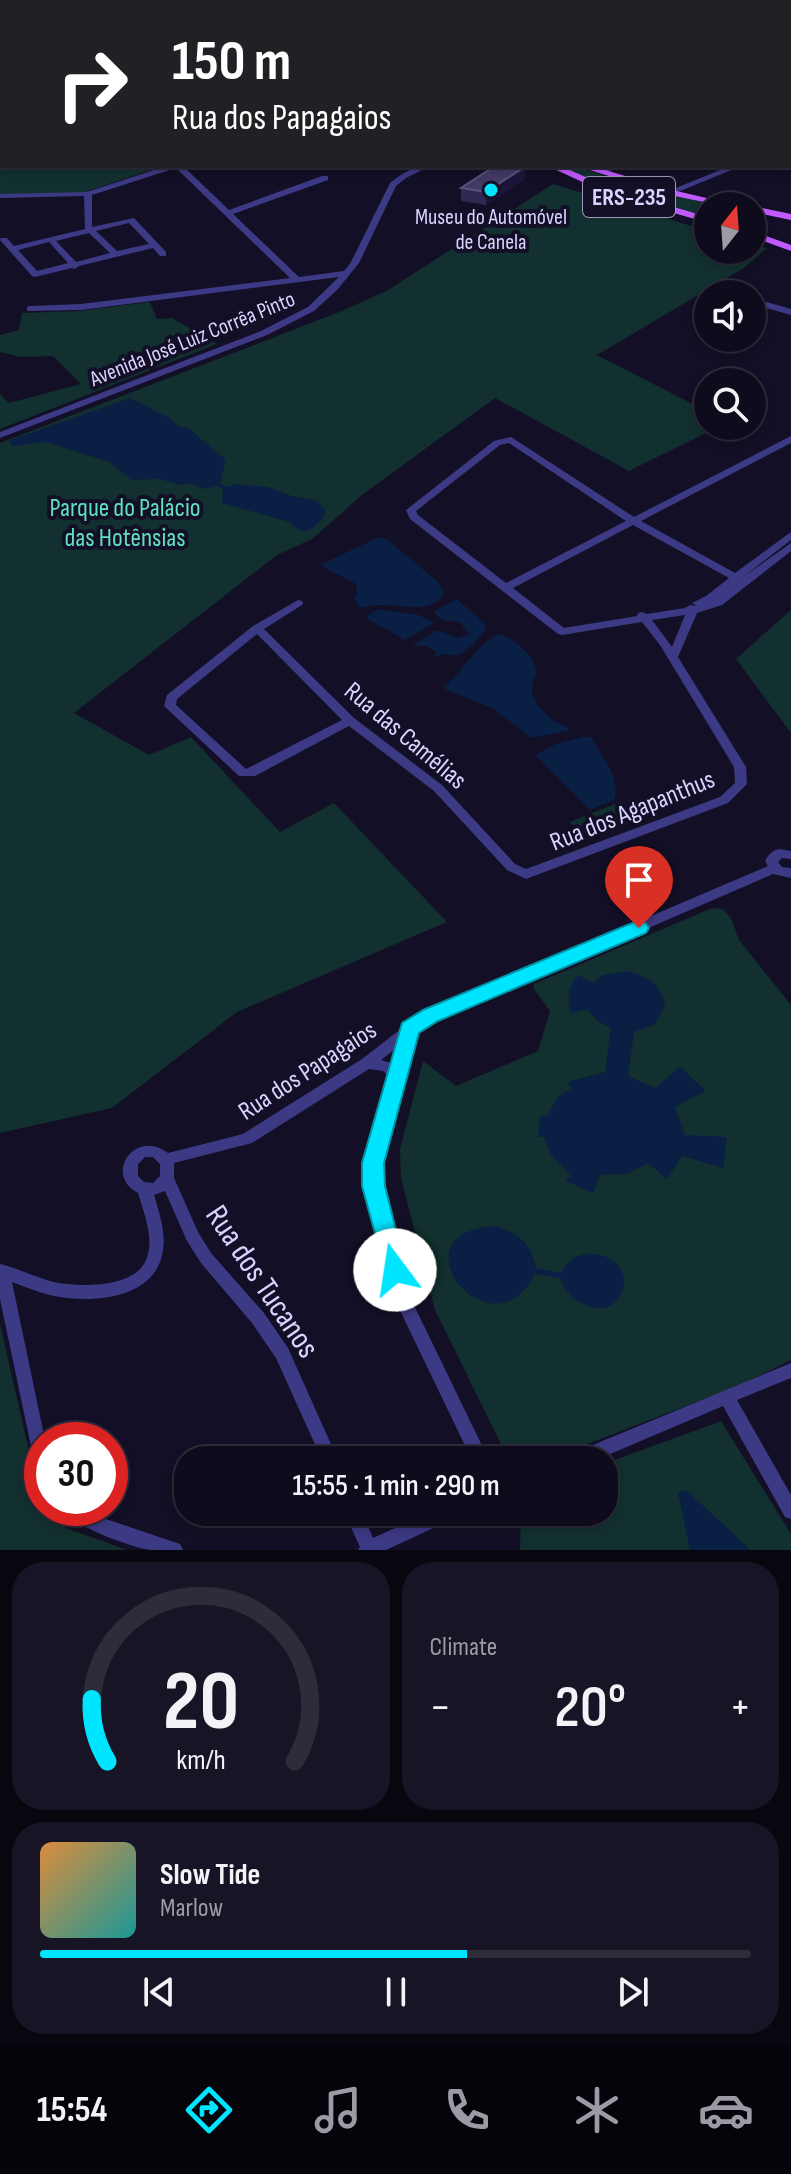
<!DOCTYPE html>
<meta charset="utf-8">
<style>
:root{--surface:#0e0b1c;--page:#171425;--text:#f1f3f6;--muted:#9b9ba3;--line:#2e2b3b;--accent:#00e5ff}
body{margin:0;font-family:"Sofia Sans Condensed",sans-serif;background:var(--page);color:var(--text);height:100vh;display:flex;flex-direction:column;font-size:30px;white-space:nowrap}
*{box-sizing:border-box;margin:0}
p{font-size:26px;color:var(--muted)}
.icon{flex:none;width:44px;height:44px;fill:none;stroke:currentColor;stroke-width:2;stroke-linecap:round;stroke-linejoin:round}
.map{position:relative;height:1550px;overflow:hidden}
.details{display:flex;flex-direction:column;gap:12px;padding:12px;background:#08060f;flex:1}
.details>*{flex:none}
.guide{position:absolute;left:0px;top:0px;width:792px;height:168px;box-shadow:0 4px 12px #0003,0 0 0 2px var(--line);background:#202124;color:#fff;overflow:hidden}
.needle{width:52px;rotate:17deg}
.controls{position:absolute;left:694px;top:192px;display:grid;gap:16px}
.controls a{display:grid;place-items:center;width:72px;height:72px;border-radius:50%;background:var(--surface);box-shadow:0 4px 12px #0003,0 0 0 2px var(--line);font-size:40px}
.speed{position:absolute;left:24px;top:1422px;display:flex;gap:16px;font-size:40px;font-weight:700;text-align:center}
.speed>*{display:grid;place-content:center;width:104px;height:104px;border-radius:50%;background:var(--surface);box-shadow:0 4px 12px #0003,0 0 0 2px var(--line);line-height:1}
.speed .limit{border:12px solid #d22;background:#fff;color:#111}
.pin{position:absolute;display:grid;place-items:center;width:68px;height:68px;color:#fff;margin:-82px -34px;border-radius:50% 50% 50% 0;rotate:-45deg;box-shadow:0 0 8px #0007}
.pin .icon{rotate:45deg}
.me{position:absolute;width:88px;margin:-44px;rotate:346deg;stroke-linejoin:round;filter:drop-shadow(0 0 6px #0008)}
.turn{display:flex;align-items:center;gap:28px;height:168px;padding:0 40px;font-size:36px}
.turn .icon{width:104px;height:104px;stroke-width:2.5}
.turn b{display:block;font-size:56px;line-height:68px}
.big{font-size:60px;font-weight:600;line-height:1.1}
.details .widget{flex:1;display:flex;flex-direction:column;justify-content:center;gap:12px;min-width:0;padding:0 28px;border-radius:32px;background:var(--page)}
.details .dial{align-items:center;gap:0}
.dial svg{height:208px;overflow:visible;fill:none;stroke:var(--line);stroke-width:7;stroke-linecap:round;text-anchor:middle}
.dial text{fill:var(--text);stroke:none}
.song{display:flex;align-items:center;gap:24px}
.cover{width:96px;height:96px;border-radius:12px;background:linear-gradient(135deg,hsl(30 70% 55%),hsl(180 70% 35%))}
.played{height:8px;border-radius:4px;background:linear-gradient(90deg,var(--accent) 60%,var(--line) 60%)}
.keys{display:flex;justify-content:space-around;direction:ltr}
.heat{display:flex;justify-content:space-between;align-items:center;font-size:44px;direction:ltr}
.details .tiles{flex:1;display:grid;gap:12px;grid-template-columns:1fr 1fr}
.widget:last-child{grid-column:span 2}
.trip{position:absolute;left:174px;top:1446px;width:444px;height:80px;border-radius:32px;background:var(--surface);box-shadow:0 4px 12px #0003,0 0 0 2px var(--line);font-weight:600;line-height:80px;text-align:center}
.tab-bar{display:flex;height:128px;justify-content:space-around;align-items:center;background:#06040b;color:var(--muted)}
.tab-bar .icon{width:56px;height:56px}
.tab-bar .active{color:var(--accent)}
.tab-bar b{font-size:36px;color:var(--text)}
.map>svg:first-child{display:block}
.green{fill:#12302f}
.water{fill:#0a1f44}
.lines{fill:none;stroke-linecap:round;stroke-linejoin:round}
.minor{fill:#3d3a85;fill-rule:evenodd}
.major{fill:#c25bff;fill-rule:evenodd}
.wall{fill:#312854}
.shaded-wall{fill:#1d163a}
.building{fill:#433a66;stroke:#5a527e;stroke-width:2}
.route{fill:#00e5ff;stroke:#0095a6;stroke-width:2}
.poi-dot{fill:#00e5ff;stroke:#130f26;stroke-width:3}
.labels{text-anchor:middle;stroke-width:8;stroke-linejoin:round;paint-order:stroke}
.far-poi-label{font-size:22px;fill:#d9d4ff;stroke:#130f26}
.far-street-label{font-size:22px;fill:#d9d4ff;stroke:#130f26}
.shield{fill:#130f26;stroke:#9e99be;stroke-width:2}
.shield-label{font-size:24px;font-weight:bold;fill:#d9d4ff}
.park-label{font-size:26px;fill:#5fe0c0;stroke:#130f26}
.street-label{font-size:26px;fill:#d9d4ff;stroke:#130f26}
.near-street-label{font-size:32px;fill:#d9d4ff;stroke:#130f26}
</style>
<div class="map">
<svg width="791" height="1550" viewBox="0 0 791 1550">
<rect width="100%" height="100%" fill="#130f26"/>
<path class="green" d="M0,117L2,166H163L85,192L65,196L0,194Z
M559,166H573L650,189L720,206H708V216C657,205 606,189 559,166Z
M553,184L708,231V250H752V244L767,248L744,268L597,355L708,412V426H720L629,471L495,398L362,495L312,539L277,555L74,713L149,755L191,737L280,832L334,803L447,922L237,1012L112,1108L0,1133V443L342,311L388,290Z
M150,302L157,319L172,318L217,344L0,429V394L9,403L81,384L53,356L20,357L0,352V335L19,330L22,313L78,311Z
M791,610V733L736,659Z
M622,801L639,820L586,841L570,822Z
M712,908L723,909L731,918L739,940L791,1005V1360L743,1384L546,1460L515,1458L503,1448L435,1310L401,1178L400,1149L423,1061L456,1086L538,1051L550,1011L534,989V984Z
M0,1324L42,1508H47L66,1528L127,1550H0Z
M721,1421L791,1534V1550H520L521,1512H604V1464Z"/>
<path class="water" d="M130,398L171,419L178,426L188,428L226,460L220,484L227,487L236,484L268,487L292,496L315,500L325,509L324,517L312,529L302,532L289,522L222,503L223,489L217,486L204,489L190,483L180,485L160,479L132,480L109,462L46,442L13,446L8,441Z
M379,537L388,540L436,580L444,592C434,616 399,604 379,605C371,605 366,608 359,607L354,598L357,594L356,584L320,565Z
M457,599L485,624L486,629L473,645L457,656L443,654L431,658L437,653L427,646H412L436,630L458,638L469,634L460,622L443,620L435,614V611Z
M378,609L419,615L434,623L405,640L368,619L367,616Z
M498,634C513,638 536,655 536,672C535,679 531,685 532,691C536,711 556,722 571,730L531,738L492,708L443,688C462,672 478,644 498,634Z
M583,737H591C601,754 622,780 614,800L590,810L535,755L556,744Z
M627,971C648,976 663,985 665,1007L654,1025L634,1032L628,1076L655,1088L680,1067L706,1091L675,1107L685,1135L727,1137L723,1168L682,1156L667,1179L648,1163L627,1174L600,1175L593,1193L566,1181L570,1175L551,1155L544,1137H538L540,1115L547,1116L557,1098L572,1088L567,1082L605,1072L611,1028L599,1022L587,1009L571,1013C566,999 568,985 579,975L593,983L603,975Z
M495,1226C519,1233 531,1243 536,1268L561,1273C576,1238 632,1255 623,1288C613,1324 568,1306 560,1278L535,1274C491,1360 389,1232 495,1226Z
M686,1490L751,1550H690L678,1493Z"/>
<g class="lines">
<path class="minor" d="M8,0H14L13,2H7Z
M83,0H90L89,2H82Z
M195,0H202L201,2H194Z
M266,0H273L275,2H268Z
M277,0H284L286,2H279Z
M522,0H529L528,2H521Z
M635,0H644L642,2H633Z
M701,0H727L724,2H698Z
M0,9H2V15H0Z
M790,80H791V85H790Z
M166,166H183L229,210L322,176H328V180L233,214L299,277L344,271L351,262L390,183C402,173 414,166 430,166L406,178L396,186L359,263L338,289L314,311L267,335L0,438V432L261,331L308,307L339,277L81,310L27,311V307L30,306L81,304L290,278L176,168L92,195V227L134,218L166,252V256H160L153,248L79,266L75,269L72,268L35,277L32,276L0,240L1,238H7L14,246L85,229L84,196L0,198V194L87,192ZM129,223L149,244L117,251L96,231ZM89,233L110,253L76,262L56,241ZM49,242L68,263L37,271L18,250Z
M612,166H624L601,174L597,172Z
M730,166H741L673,194L666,192Z
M752,298L791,309V315L752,304Z
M791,436V443L641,521L735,573L791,532V540L743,577L791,543V551L722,605L697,613L678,657L746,767L747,784L728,803L526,879L507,870L434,791L349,726L255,776H239L164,706L167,695L253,626L298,600L302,601L303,603L302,605L264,629L354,718L442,785L515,864L526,869L720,797L735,783L734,767L660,645L642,622L562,635L558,634L410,519L406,510L494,441L511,437L634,517ZM509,443L626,521L506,583L418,515L416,511L500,445ZM633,525L729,578L706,596L692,603L697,606L690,605L685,608L647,614L642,612L638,613L637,616L564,628L513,588ZM685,615L672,647L652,620ZM257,634L342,720L246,769L176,705L177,699Z
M779,849L791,851V859L782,858L778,862L782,867L791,868V878L773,874L429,1023L415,1033L405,1077L384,1140L381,1186L410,1297L489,1460H472L394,1298L367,1186L370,1140L390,1078L383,1071L369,1069L252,1143L174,1163V1178L198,1232L211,1253L264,1313L288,1348L338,1460H322L276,1358L252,1323L201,1263L187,1241L165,1191L154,1195C159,1212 166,1232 163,1250C157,1295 104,1302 67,1298C48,1296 30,1289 12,1282L45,1440H42V1472L36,1470L0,1299V1264C17,1268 35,1277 53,1282C78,1287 134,1289 146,1260C155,1240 144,1213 138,1193C103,1175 135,1128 168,1153L243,1134L362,1059L419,1015L768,866L765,861C768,855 773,850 779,849ZM400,1045L394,1064L381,1060ZM145,1157H153L160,1164V1176L153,1183L144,1182L138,1176V1164Z
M791,1363V1378L737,1400L791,1495V1519L785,1517L723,1406L596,1460H569L571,1454Z
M61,1508H86L100,1517L180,1544L183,1550C172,1550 161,1550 151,1550C133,1548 69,1525 61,1508Z
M344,1512H362L373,1538L430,1512H458L455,1518L386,1550H358L360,1547Z
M488,1512H509L506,1518L500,1520L491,1518Z"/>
<path class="major" d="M0,85H2V91H0Z
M0,111H2V117H0Z
M548,166H561L612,189L708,217V223L606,193Z
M577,166H592L672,190L741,206H723L670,195Z
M752,206L791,214V220L752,212Z
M752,231L791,245V251L752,237Z"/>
</g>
<path class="wall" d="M351,0H391L394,2H351Z
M525,179L486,205L461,201V188Z"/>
<path class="shaded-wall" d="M526,166L525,179L486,205V192Z"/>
<path class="building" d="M370,0H391L394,2H372Z
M495,166H526L486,192L461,188Z"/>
<path class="route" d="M639,920L646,923L649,928L646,933L438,1021L419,1033L384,1163L385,1186L406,1270L403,1277L395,1280L387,1277L362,1186V1163L402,1023L423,1010Z"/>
<circle class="poi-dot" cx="491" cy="190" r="8"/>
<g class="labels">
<g class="far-poi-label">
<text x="491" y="224">Museu do Automóvel<tspan x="491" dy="25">de Canela</tspan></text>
</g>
<g class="far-street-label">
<text transform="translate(192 338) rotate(-22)" y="8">Avenida José Luiz Corrêa Pinto</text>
</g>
<rect class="shield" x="583" y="177" width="92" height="40" rx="6"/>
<g class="shield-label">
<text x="629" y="205">ERS-235</text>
</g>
<g class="park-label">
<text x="125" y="516">Parque do Palácio<tspan x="125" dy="30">das Hotênsias</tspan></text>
</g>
<g class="street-label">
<text transform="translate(406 735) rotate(40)" y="9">Rua das Camélias</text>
<text transform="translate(632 810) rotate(-22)" y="9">Rua dos Agapanthus</text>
<text transform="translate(307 1070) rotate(-33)" y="9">Rua dos Papagaios</text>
</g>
<g class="near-street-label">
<text transform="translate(263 1281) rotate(56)" y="11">Rua dos Tucanos</text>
</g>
</g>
</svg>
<div class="controls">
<a><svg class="needle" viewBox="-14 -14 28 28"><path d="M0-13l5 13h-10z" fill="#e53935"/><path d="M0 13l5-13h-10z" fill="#9b9ba3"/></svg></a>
<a><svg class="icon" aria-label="sound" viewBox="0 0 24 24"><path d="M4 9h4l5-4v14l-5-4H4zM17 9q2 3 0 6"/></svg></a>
<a><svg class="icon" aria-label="search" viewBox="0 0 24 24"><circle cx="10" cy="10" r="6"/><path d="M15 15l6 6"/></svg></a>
</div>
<div class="speed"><div class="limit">30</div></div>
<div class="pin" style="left:639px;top:928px;background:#d93025"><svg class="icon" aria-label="arrive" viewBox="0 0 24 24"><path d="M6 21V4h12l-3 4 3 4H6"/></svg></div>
<svg class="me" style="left:395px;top:1270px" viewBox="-20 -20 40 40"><circle r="19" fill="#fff"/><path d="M0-13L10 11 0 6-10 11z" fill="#00e5ff"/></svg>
<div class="trip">15:55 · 1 min · 290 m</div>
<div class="guide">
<div class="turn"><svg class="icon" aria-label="right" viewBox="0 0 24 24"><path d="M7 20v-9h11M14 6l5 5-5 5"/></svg><div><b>150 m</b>Rua dos Papagaios</div></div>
</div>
</div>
<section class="details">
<div class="tiles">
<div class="widget dial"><svg viewBox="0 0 100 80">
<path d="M14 69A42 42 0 1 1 86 69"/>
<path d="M14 69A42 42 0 0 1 8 45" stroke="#00e5ff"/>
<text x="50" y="56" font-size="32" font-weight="700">20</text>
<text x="50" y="72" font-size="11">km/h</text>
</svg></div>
<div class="widget"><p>Climate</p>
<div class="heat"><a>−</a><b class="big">20°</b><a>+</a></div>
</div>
<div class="widget">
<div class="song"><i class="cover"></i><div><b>Slow Tide</b><p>Marlow</p></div></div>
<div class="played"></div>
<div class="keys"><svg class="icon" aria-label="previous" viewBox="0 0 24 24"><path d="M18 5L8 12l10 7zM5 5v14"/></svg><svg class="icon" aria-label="pause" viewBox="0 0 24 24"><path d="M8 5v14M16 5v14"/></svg><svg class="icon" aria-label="next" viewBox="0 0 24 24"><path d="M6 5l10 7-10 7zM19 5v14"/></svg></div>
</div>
</div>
</section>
<nav class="tab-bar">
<b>15:54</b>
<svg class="icon active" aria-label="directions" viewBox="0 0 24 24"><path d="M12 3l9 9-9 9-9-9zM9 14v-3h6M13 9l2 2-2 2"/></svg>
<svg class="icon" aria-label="music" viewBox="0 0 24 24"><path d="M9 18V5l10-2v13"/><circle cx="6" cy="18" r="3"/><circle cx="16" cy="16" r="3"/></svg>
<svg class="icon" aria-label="phone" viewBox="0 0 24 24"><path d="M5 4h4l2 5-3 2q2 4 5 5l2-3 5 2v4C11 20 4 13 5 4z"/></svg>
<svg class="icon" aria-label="climate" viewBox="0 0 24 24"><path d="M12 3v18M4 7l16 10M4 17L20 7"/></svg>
<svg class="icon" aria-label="car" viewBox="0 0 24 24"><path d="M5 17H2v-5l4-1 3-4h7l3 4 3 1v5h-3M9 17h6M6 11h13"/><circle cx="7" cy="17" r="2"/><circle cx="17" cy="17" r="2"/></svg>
</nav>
